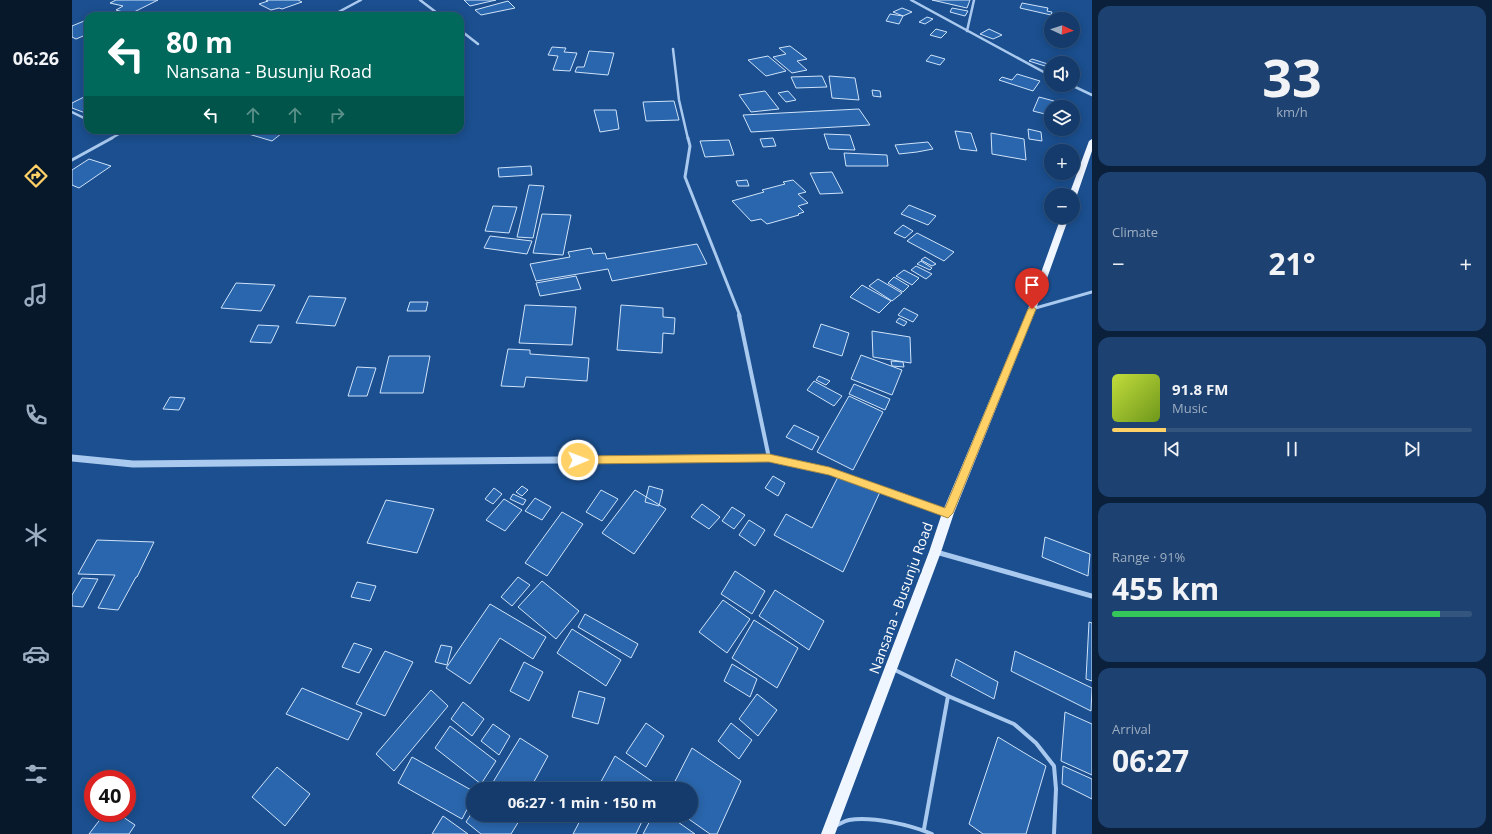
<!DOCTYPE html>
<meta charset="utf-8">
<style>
:root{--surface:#143b6b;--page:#1d4271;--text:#f1f3f6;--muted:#9dadc1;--line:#33557e;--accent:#ffd166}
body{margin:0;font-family:"Open Sans",sans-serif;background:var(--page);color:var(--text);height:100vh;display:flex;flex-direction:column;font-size:15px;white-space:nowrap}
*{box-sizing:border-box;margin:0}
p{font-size:13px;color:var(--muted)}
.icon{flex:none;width:22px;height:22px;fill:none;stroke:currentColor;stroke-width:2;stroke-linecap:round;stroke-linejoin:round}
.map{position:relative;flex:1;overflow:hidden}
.panel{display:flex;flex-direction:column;gap:6px;padding:6px;background:#0b203b;width:400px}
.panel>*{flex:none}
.top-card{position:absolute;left:12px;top:12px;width:380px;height:122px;border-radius:12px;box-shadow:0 2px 10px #0003,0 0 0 1px var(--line);background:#00695c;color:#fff;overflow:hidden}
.needle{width:26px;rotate:94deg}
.fabs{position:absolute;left:972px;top:12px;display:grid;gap:8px}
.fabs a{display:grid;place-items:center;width:36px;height:36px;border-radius:50%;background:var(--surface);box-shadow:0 2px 10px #0003,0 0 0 1px var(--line);font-size:20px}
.speed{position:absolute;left:12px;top:770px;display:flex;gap:8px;font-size:20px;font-weight:700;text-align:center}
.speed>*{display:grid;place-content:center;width:52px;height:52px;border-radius:50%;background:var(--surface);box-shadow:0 2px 10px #0003,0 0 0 1px var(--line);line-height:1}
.speed .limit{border:6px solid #d22;background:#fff;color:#111}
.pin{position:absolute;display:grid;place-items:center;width:34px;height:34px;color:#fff;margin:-41px -17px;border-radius:50% 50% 50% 0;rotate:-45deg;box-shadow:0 0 4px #0007}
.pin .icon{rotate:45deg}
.me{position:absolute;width:44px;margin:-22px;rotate:89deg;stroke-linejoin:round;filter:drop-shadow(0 0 3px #0008)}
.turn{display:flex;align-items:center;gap:14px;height:84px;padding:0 16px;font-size:18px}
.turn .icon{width:52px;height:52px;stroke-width:2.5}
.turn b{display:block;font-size:28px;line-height:34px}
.lanes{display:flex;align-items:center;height:38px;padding:0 16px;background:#0003;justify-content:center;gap:20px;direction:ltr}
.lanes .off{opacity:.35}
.big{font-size:30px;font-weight:700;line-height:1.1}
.panel .card{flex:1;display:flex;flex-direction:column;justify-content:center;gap:6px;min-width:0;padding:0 14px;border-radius:12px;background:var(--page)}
.panel .dial{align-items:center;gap:0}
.dial b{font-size:52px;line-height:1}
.song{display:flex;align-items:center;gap:12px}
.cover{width:48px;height:48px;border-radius:6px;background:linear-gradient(135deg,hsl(70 70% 55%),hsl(80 70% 35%))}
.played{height:4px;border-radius:2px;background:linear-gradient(90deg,var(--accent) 15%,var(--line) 15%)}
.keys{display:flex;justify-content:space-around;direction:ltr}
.heat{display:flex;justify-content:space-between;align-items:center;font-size:22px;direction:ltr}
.charge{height:6px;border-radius:3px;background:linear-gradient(90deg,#34c759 91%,var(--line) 0)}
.trip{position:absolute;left:394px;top:782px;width:232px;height:40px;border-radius:20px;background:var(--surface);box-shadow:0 2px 10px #0003,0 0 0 1px var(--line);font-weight:700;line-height:40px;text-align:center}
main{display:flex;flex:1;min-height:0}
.dock{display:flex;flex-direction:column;width:72px;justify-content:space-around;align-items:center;background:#08182b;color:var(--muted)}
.dock .icon{width:28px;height:28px}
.dock .selected{color:var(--accent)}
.dock b{font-size:18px;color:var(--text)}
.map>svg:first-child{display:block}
.building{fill:#2a66ad;stroke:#cfe3fa}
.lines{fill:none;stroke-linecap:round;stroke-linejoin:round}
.service{stroke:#a9c9ee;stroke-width:4}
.minor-far3{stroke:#a9c9ee;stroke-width:2.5}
.minor-far2{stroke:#a9c9ee;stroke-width:3}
.minor-far1{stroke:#a9c9ee;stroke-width:4}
.minor{stroke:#a9c9ee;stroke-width:5}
.tertiary{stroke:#a9c9ee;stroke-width:7}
.primary{fill:#f0f6ff;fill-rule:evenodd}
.route{fill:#ffd166;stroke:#a68842}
.labels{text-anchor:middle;stroke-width:4;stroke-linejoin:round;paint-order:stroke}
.street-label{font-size:14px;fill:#fff;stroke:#1b4f8f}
</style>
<main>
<nav class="dock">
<b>06:26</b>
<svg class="icon selected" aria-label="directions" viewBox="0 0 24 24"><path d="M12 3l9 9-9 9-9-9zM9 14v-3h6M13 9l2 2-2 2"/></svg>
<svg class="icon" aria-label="music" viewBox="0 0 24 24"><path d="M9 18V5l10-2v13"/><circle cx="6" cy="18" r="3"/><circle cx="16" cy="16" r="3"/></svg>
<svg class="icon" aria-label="phone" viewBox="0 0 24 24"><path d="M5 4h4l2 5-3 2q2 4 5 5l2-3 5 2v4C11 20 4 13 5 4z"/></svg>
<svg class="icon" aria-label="climate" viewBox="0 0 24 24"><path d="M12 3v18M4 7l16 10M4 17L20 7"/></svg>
<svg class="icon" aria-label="car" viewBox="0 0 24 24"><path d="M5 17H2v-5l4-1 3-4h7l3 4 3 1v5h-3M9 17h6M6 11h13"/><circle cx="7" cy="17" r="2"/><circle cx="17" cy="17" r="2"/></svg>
<svg class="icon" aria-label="filters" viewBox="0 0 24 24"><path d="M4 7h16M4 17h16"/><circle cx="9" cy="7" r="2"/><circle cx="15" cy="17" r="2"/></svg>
</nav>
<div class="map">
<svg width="1020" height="834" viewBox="0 0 1020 834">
<rect width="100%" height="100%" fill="#1b4f8f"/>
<path class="building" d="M44,0H86L58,14L44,10L51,6L38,3Z
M194,0H226L230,2L210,9L207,8L199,10L187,4L196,1Z
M392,0H424L398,6Z
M860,0H898L895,8Z
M436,1L443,8L409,15L403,10Z
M950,3L976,8L975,11L980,12L979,15L948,8Z
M830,8L840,12L831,16L821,12Z
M880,8L896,11L893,16L878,12Z
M818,14L831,16L827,24L814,21Z
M855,17L861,19L853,24L847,22Z
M12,21L16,22V34L4,39L0,37V26Z
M864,29L875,32L869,38L858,35Z
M917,29L930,35L921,39L908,34Z
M718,46L735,59L725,61L735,70L720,73L701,57L714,54L707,48Z
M480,47L494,48L492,52L505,53L498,71L481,70L486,56L476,55Z
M517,51L542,53L536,75L503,72L505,67H512Z
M859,55L873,59L868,65L854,61Z
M696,56L714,71L694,76L676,60Z
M960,59L979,65L976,67L957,61Z
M945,74L968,81L961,91L927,80L930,77L940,80Z
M750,76L755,87L724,88L719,77Z
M757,76L783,78L787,100L760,98Z
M800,90L808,91L809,97L801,96Z
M693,91L707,109L679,112L667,95Z
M716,91L724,100L714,102L706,93Z
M16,95V114L0,108V103Z
M967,97L982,101L977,115L961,111Z
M602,101L607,120L574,121L571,102Z
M787,109L798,125L679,132L671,115Z
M522,110H544L547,129L528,132Z
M956,129L969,132L970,141L957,139Z
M163,130H214L200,141Z
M883,131L899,133L905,151L888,149Z
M919,133L952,139L954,160L920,154Z
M752,134L778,135L783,150L757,149Z
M701,138L704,146L691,147L688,139Z
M657,140L662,155L633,157L628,141Z
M856,142L861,149L845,152L827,154L823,145Z
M772,153L815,155L816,166H774Z
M17,159L39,166L7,188L0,185V170Z
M459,166L460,175L427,177L426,168Z
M760,172L771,193L748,194L738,173Z
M675,180L677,186H666L664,181Z
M721,180L734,192L726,194L736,203L726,206L732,212L726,214L727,215L695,224L689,219L679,221L660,201L692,192L690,190L713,184L711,182Z
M457,185L472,186L461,238L445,237Z
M837,205L864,216L856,225L829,214Z
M421,206L445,207L437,233L413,231Z
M470,214L499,215L491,255L461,253Z
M831,225L841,231L833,238L822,233Z
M845,233L882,252L872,261L835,241Z
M418,236L460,241L455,254L412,248Z
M625,244L635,264L540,281L536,269L464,281L458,264L498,257L496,252L519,248L521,254L533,253L535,259Z
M853,257L864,264L860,266L849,260Z
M849,261L860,268L858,270L845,264Z
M844,266L860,274L854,279L839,270Z
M832,270L847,278L840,285L824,276Z
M504,276L509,289L468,296L464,283Z
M822,277L837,286L831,292L816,283Z
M806,279L830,293L820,301L797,286Z
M164,283L203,285L189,311L149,308Z
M790,285L819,301L807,313L778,297Z
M237,296L274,298L263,326L224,323Z
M338,302H356L354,311H335Z
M453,305L504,307L500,345L447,343Z
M549,305L591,308V317L603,318L602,334L591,333L590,353L545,350Z
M832,308L846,315L841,322L826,315Z
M827,318L835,322L832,326L824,322Z
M749,324L777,333L770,356L741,347Z
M186,325L207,326L199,343L178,342Z
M800,331L838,337L839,363L801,357Z
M436,349L458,350V354L517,358L515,381L454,377L452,387L429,386Z
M789,355L830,370L820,395L779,379Z
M317,356H358L351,393H308Z
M819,361L831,362L832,367L820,366Z
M285,367L304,368L295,396H276Z
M747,376L758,381L754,385L744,380Z
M742,381L770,396L762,406L735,390Z
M782,384L818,399L813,410L777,394Z
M777,396L811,412L781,470L745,452Z
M98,397L113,398L107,410L91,409Z
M722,425L747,437L740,450L714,437Z
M768,473L808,492L771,572L702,535L714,514L740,528Z
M701,476L713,483L706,496L693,488Z
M450,486L456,490L450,496L444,492Z
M577,486L591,490L587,506L573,502Z
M422,488L430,494L421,504L413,499Z
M529,490L546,499L530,521L514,512Z
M563,490L594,509L562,554L530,533Z
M441,494L454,500L451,505L438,499Z
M463,498L479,507L470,520L453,511Z
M432,499L450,510L433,531L414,520Z
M314,500L362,509L345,553L295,543Z
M630,504L648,517L637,529L619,517Z
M660,507L673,515L662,529L650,521Z
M490,512L511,524L475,576L453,563Z
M677,520L693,530L683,546L667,535Z
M973,537L1018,554L1016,576L970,557Z
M25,540L82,542L65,577H64L46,610L26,608L43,575L6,574Z
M663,571L693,591L680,614L649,594Z
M446,577L458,585L440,606L429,597Z
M10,578L26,579L11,607L0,606V595Z
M470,581L507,611L484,639L446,607Z
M285,582L304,586L298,601L279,597Z
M703,590L752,621L737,650L687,616Z
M651,600L678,619L655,653L627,632Z
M418,604L474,637L461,659L428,638L398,684L374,668Z
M513,614L566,644L559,658L506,627Z
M682,620L726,648L705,688L660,658Z
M1017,622L1020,623V681L1014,679Z
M500,629L549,660L534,686L485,653Z
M282,643L300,649L287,673L270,667Z
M369,645L380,647L375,665L363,662Z
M313,651L341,662L313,716L284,704Z
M943,651L1020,688L1019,711L939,671Z
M884,659L926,682L922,699L879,676Z
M452,662L471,672L457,701L438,691Z
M660,664L685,679L678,697L652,681Z
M230,688L290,713L276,740L214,714Z
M359,690L376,706L322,771L304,754Z
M507,691L533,698L526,724L500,717Z
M685,694L705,710L686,736L667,719Z
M391,702L412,719L400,736L379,719Z
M993,712L1020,724V775L989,761Z
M574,723L592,736L574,767L554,753Z
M659,723L680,740L667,759L646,741Z
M421,724L438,736L427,755L409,741Z
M378,726L424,761L409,784L363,748Z
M926,737L974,766L954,834H911L897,824Z
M448,738L476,756L458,789H420L418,787Z
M620,748L669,781L645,834H638L611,815H619V789H599Z
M543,756L587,786L586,789H525Z
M340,757L401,791V798L390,819L326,783Z
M991,766L1020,779V799L990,784Z
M205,767L238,794L213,826L180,797Z
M401,811V815H438L447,821L439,834H409L394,822Z
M33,813H45L63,825L57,834H17Z
M511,815H573L564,834H501Z
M581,815H596L623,834H571Z
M371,816L396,834H360Z"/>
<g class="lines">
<path class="service" d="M821,669L876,696L942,724L964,743L982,766L984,789L982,834
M763,826C768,824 772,821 777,820C800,816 839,825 860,834
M852,829L876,696"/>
<path class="minor-far3" d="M348,0L369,16
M839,0L979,76
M259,16L289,0
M388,30L406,44
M895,31L902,0
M601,49L607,100L616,139
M999,85L1020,95
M0,112L16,120
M35,130L45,135
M38,139L54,130"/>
<path class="minor-far2" d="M616,138L618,146L613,177L668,316
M0,160L40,138
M960,309L1020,292"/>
<path class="minor-far1" d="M667,315L697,458"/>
<path class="minor" d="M864,552L1020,596"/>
<path class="tertiary" d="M0,458L61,464L697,458L757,471L876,513"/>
<path class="primary" d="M1020,139V151L1005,195L1001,197V195H997L1017,141Z
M989,217H997L964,309L882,513L869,552L763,834H749L857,552L870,513L956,309Z"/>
</g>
<path class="route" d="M960,306L964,309L881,513L876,518L757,475L697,462L506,464L502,460L506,456L697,454L757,467L873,508L956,309Z"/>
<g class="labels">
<g class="street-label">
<text transform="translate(829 598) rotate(-70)" y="5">Nansana - Busunju Road</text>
</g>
</g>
</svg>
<div class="fabs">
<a><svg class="needle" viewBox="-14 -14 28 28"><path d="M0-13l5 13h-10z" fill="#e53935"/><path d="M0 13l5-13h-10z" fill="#9dadc1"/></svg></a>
<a><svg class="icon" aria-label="sound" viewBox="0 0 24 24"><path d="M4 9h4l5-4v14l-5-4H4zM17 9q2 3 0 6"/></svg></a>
<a><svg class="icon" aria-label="layers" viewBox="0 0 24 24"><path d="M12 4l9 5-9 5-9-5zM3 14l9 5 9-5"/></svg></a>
<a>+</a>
<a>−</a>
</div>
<div class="speed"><div class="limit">40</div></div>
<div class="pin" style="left:960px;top:309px;background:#d93025"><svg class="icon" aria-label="arrive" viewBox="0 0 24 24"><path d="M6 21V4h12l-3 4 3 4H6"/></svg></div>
<svg class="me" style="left:506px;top:460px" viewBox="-20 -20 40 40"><circle r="17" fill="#ffd166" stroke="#fff" stroke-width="3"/><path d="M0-11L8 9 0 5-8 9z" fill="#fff"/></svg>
<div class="trip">06:27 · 1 min · 150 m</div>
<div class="top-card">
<div class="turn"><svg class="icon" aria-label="left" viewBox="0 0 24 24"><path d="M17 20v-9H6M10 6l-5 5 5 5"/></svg><div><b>80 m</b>Nansana - Busunju Road</div></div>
<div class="lanes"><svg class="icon" aria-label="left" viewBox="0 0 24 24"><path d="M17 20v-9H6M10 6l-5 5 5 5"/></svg><svg class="icon off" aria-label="ahead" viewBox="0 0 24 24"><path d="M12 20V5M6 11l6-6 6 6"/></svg><svg class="icon off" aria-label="ahead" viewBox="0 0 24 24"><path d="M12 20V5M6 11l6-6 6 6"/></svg><svg class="icon off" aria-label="right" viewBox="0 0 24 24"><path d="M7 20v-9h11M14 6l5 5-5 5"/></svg></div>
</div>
</div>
<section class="panel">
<div class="card dial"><b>33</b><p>km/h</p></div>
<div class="card"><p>Climate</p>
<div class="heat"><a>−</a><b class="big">21°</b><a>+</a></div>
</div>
<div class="card">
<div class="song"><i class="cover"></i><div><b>91.8 FM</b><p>Music</p></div></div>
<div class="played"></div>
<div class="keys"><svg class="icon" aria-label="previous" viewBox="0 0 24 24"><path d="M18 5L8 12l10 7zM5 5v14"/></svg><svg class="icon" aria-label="pause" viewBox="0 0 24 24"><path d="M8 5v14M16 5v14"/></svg><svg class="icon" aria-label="next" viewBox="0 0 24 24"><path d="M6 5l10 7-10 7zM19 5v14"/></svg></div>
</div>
<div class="card"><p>Range · 91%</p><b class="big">455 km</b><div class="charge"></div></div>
<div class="card"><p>Arrival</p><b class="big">06:27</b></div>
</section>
</main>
